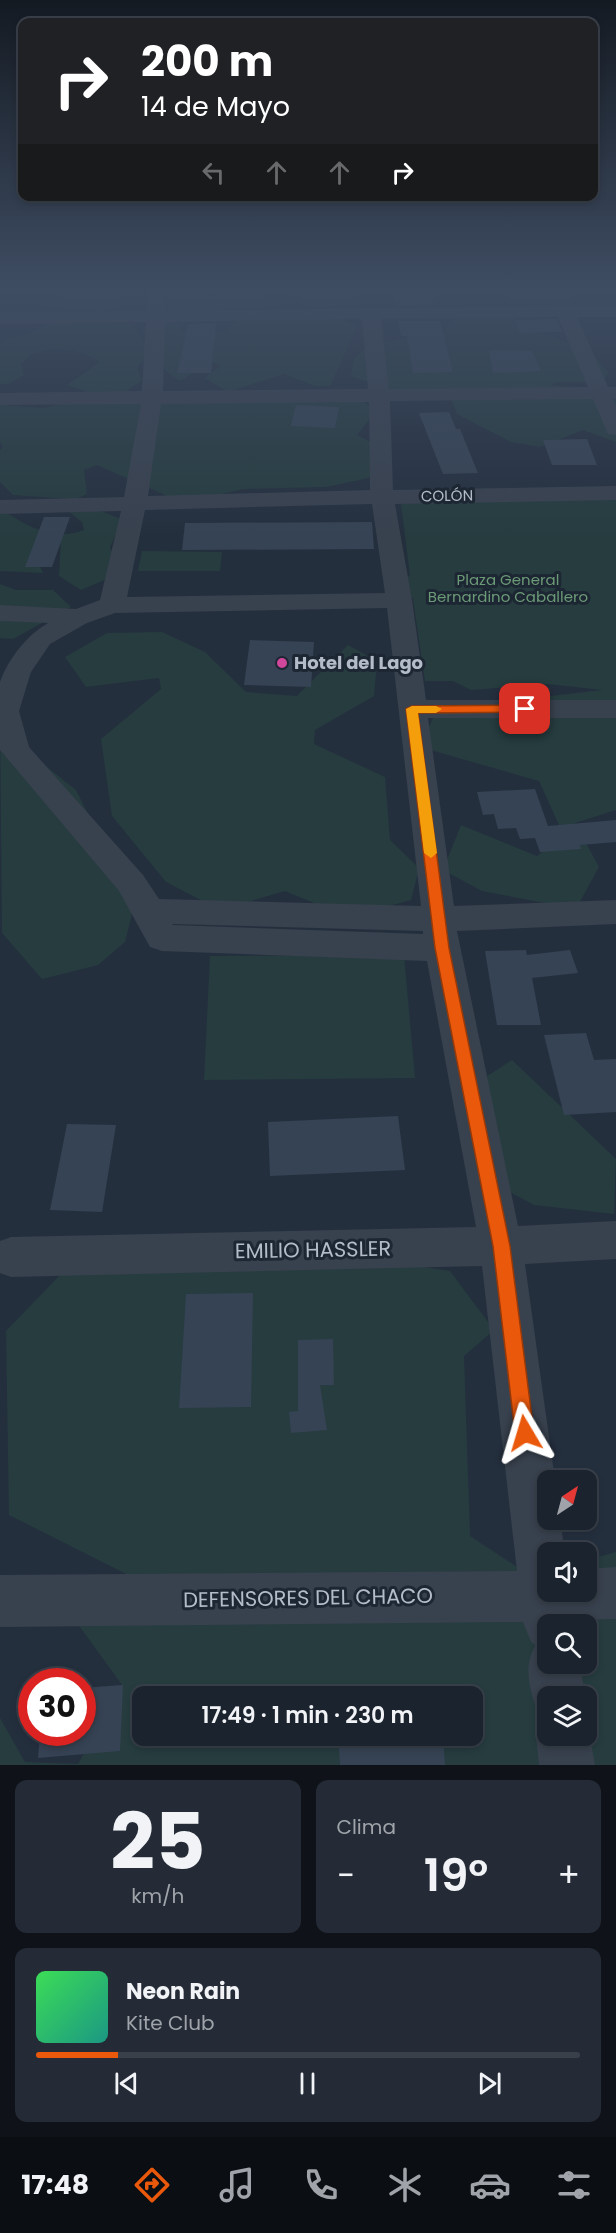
<!DOCTYPE html>
<html lang="es">
<meta charset="utf-8">
<style>
:root{--surface:#1b232e;--page:#242b36;--text:#f1f3f6;--muted:#a0a4aa;--line:#39404a;--accent:#ea580c}
body{margin:0;font-family:Poppins,sans-serif;background:var(--page);color:var(--text);height:100vh;display:flex;flex-direction:column;font-size:22px;white-space:nowrap}
*{box-sizing:border-box;margin:0}
p{font-size:20px;color:var(--muted)}
.icon{flex:none;width:33px;height:33px;fill:none;stroke:currentColor;stroke-width:2;stroke-linecap:round;stroke-linejoin:round}
.map{position:relative;height:1765px;overflow:hidden}
.panel{display:flex;flex-direction:column;gap:15px;padding:15px;background:#0f1319;flex:1}
.panel>*{flex:none}
.guide{position:absolute;left:18px;top:18px;width:580px;height:183px;border-radius:12px;box-shadow:0 3px 9px #0003,0 0 0 2px var(--line);background:#202124;color:#fff;overflow:hidden}
.needle{width:39px;rotate:36deg}
.tools{position:absolute;left:537px;top:1470px;display:grid;gap:12px}
.tools a{display:grid;place-items:center;width:60px;height:60px;border-radius:12px;background:var(--surface);box-shadow:0 3px 9px #0003,0 0 0 2px var(--line);font-size:30px}
.speed{position:absolute;left:18px;top:1668px;display:flex;gap:12px;font-size:30px;font-weight:700;text-align:center}
.speed>*{display:grid;place-content:center;width:78px;height:78px;border-radius:50%;background:var(--surface);box-shadow:0 3px 9px #0003,0 0 0 2px var(--line);line-height:1}
.speed .limit{border:9px solid #d22;background:#fff;color:#111}
.pin{position:absolute;display:grid;place-items:center;width:51px;height:51px;color:#fff;margin:-26px;border-radius:12px;box-shadow:0 3px 9px #0006}
.me{position:absolute;width:66px;margin:-33px;rotate:353deg;stroke-linejoin:round;filter:drop-shadow(0 0 4px #0008)}
.turn{display:flex;align-items:center;gap:21px;height:126px;padding:0 24px;font-size:27px}
.turn .icon{width:78px;height:78px;stroke-width:2.5}
.turn b{display:block;font-size:42px;line-height:51px}
.lanes{display:flex;align-items:center;height:57px;padding:0 24px;background:#0003;justify-content:center;gap:30px;direction:ltr}
.lanes .off{opacity:.35}
.big{font-size:45px;font-weight:600;line-height:1.1}
.panel .card{flex:1;display:flex;flex-direction:column;justify-content:center;gap:9px;min-width:0;padding:0 21px;border-radius:12px;background:var(--page)}
.panel .dial{align-items:center;gap:0}
.dial b{font-size:78px;line-height:1}
.song{display:flex;align-items:center;gap:18px}
.cover{width:72px;height:72px;border-radius:9px;background:linear-gradient(135deg,hsl(130 70% 55%),hsl(170 70% 35%))}
.played{height:6px;border-radius:3px;background:linear-gradient(90deg,var(--accent) 15%,var(--line) 15%)}
.keys{display:flex;justify-content:space-around;direction:ltr}
.heat{display:flex;justify-content:space-between;align-items:center;font-size:33px;direction:ltr}
.panel .tiles{flex:1;display:grid;gap:15px;grid-template-columns:1fr 1fr}
.card:last-child{grid-column:span 2}
.trip{position:absolute;left:132px;top:1686px;width:351px;height:60px;border-radius:12px;background:var(--surface);box-shadow:0 3px 9px #0003,0 0 0 2px var(--line);font-weight:600;line-height:60px;text-align:center}
.tab-bar{display:flex;height:96px;justify-content:space-around;align-items:center;background:#0b0e12;color:var(--muted)}
.tab-bar .icon{width:42px;height:42px}
.tab-bar .on{color:var(--accent)}
.tab-bar b{font-size:27px;color:var(--text)}
.map>svg:first-child{display:block}
.green{fill:#263c3f;fill-rule:evenodd}
.building{fill:#364354}
.lines{fill:none;stroke-linecap:round;stroke-linejoin:round}
.minor{fill:#38414e;fill-rule:evenodd}
.route{fill:#ea580c;stroke:#983908;stroke-width:1.5}
.slow{fill:#f59e0b}
.hotel-dot{fill:#d1479c;stroke:#1d2633;stroke-width:2}
.labels{text-anchor:middle;stroke-width:6;stroke-linejoin:round;paint-order:stroke}
.far-street-label{font-size:15px;fill:#b4bcc9;stroke:#1d2633}
.far-park-label{font-size:15px;fill:#6b9a76;stroke:#1d2633}
.poi-label{font-size:18px;font-weight:bold;fill:#b4bcc9;stroke:#1d2633;text-anchor:start}
.near-street-label{font-size:21px;fill:#b4bcc9;stroke:#1d2633}
</style>
<div class="map">
<svg width="616" height="1765" viewBox="0 0 616 1765">
<rect width="100%" height="100%" fill="#242f3e"/>
<path class="green" d="M59,289H146L144,297L123,298L117,308L102,313L41,306L61,297Z
M167,289H190L191,293L216,297L249,289L278,305L259,309L167,311Z
M287,289H362L351,303L329,307L304,306Z
M472,313L511,316L523,327L589,350L609,373L601,383L558,382L550,385L606,391L616,394V442L583,430L540,447L511,442L457,414L447,389L393,391L351,376L354,359L371,343L443,333L454,319Z
M333,314L357,327L330,386H315L284,374L231,391L358,399L377,410L357,435L387,451L383,475L326,487L244,489L183,503L97,465L84,470L87,494L74,500L123,520L110,547L121,573L81,590L59,576L61,540L32,548L43,573L0,571V509C29,526 50,542 84,530L82,522L59,504L71,499L13,495L0,482V450L3,447L0,442V405L44,408L97,395L67,385L100,362C82,350 57,346 36,353C30,354 25,360 21,364L24,375L8,384H0V340L30,334L53,320L102,315L133,324L151,351L137,368L142,380L127,391L102,394L227,391L204,378L221,366L212,362L180,381L162,368V319H180L182,331L225,332L240,318Z
M484,488L616,495V810L575,823L599,867L576,909L482,891L443,870L461,825L537,856L564,836L539,781L420,747L437,709L602,690L547,684L471,690L453,681H425L413,599L401,585L410,575L400,497H437Z
M142,551L222,552L220,571H138Z
M0,584L16,590H53L71,607L13,639L0,638Z
M162,632L205,652L246,692L297,696L348,645L377,661L374,696L315,730L314,744L385,777L390,840L419,868L411,900L348,917L285,891L220,910L166,882L112,816L101,739L161,689L159,678L86,687L65,657L107,633Z
M0,717L8,736L76,790L134,906L125,942L98,965L42,979L2,933Z
M404,955L415,1078L204,1080L210,956Z
M512,1060L616,1159L614,1214L534,1205L471,1171L464,1091Z
M243,1239L450,1271L494,1330L464,1356L470,1536L534,1578L548,1592H586L587,1560L616,1552V1765H0V1718L25,1762L78,1764L122,1685L72,1616L150,1586L9,1515L6,1331L62,1273ZM548,1624H586V1664H548ZM142,1696H472V1736H142ZM548,1696H586V1736H548Z"/>
<path class="building" d="M393,289H432L436,305L395,306Z
M505,289H566L572,303L510,304Z
M557,319L562,332L520,333L515,320Z
M398,321H440L453,372L413,373L407,336H401Z
M216,323L211,373H177L188,324Z
M489,350L532,351L541,371L493,373Z
M296,405L339,407L335,428L291,426Z
M449,412L456,429H460L478,473L443,474L419,413Z
M587,439L597,465H552L543,440Z
M44,517H70L52,567H25Z
M372,522L374,549L182,550L185,523Z
M250,640L314,642L311,687L244,685Z
M535,789L548,826L616,820V842L580,845L581,849L540,852L535,838L520,839L516,828L498,829L494,814L483,815L477,792Z
M526,950L527,955L570,950L578,973L532,978L541,1025H497L485,951Z
M586,1033L594,1060L616,1059V1112L564,1115L544,1035Z
M398,1116L405,1170L270,1176L268,1122Z
M67,1124L116,1125L102,1212L50,1210Z
M253,1293L251,1407L179,1408L186,1294Z
M333,1339L334,1385H320L327,1430L291,1433L289,1412L298,1411V1340Z
M123,1685L120,1751L38,1758L40,1732H82V1688Z
M338,1736H443L445,1765H340Z"/>
<g class="lines">
<path class="minor" d="M148,289H166L165,311L616,305V317H577L608,387H616V399H613L616,405V435L608,434L593,399L390,401L393,490L616,486V500L395,504L412,600L426,700H616V718H428L454,906L616,900V924L457,931L518,1226L616,1221V1259L525,1264L555,1480H548V1520H560L565,1552H548V1592H586V1569L616,1567V1619L574,1620L575,1624H548V1664H580L585,1696H548V1736H586V1727L590,1736L595,1765H539L536,1736L543,1717L539,1715C530,1692 522,1666 536,1645L531,1642L523,1622L0,1627V1575L517,1571L482,1266L11,1277L0,1273V1241L11,1237L476,1227L427,961L162,951L150,947L119,891L0,750V682C8,659 27,635 48,623L0,621V605L76,609L100,600L121,511L0,514V500L124,497L141,404L0,405V393L142,391L146,322L0,324V312L147,311ZM558,317L588,387L389,389L381,319ZM362,319L368,389L163,391L165,322ZM369,402L370,490L148,496L161,404ZM372,504L385,593L127,597L145,510ZM387,608L421,906L159,899L143,875L29,747L19,711L31,672L50,644L87,623L115,613ZM172,924L423,931V934L173,925Z"/>
</g>
<linearGradient id="sky" x2="0" y2="1"><stop stop-color="#141a22"/><stop offset="0.54" stop-color="#3f4d63"/><stop offset="1" stop-color="#3f4d63" stop-opacity="0"/></linearGradient>
<rect width="616" height="537" fill="url(#sky)"/>
<path class="route" d="M525,705L531,709L529,712L418,713L449,948L510,1246L534,1433L531,1440L525,1443L518,1440L515,1433L493,1246L435,948L406,709L412,706Z"/>
<path class="slow" d="M412,706H436L442,709L436,713H418L437,853L431,858L424,853L406,709Z"/>
<circle class="hotel-dot" cx="282" cy="663" r="6"/>
<g class="labels">
<g class="far-street-label">
<text transform="translate(447 496) rotate(-1)" y="5">COLÓN</text>
</g>
<g class="far-park-label">
<text x="508" y="585">Plaza General<tspan x="508" dy="17">Bernardino Caballero</tspan></text>
</g>
<g class="poi-label">
<text x="294" y="669">Hotel del Lago</text>
</g>
<g class="near-street-label">
<text transform="translate(313 1250) rotate(-1)" y="7">EMILIO HASSLER</text>
<text transform="translate(308 1598) rotate(-1)" y="7">DEFENSORES DEL CHACO</text>
</g>
</g>
</svg>
<div class="tools">
<a><svg class="needle" viewBox="-14 -14 28 28"><path d="M0-13l5 13h-10z" fill="#e53935"/><path d="M0 13l5-13h-10z" fill="#a0a4aa"/></svg></a>
<a><svg class="icon" aria-label="sound" viewBox="0 0 24 24"><path d="M4 9h4l5-4v14l-5-4H4zM17 9q2 3 0 6"/></svg></a>
<a><svg class="icon" aria-label="search" viewBox="0 0 24 24"><circle cx="10" cy="10" r="6"/><path d="M15 15l6 6"/></svg></a>
<a><svg class="icon" aria-label="layers" viewBox="0 0 24 24"><path d="M12 4l9 5-9 5-9-5zM3 14l9 5 9-5"/></svg></a>
</div>
<div class="speed"><div class="limit">30</div></div>
<div class="pin" style="left:525px;top:709px;background:#d93025"><svg class="icon" aria-label="arrive" viewBox="0 0 24 24"><path d="M6 21V4h12l-3 4 3 4H6"/></svg></div>
<svg class="me" style="left:525px;top:1433px" viewBox="-20 -20 40 40"><path d="M0-17L14 15 0 8-14 15z" fill="#ea580c" stroke="#fff" stroke-width="4"/></svg>
<div class="trip">17:49 · 1 min · 230 m</div>
<div class="guide">
<div class="turn"><svg class="icon" aria-label="right" viewBox="0 0 24 24"><path d="M7 20v-9h11M14 6l5 5-5 5"/></svg><div><b>200 m</b>14 de Mayo</div></div>
<div class="lanes"><svg class="icon off" aria-label="left" viewBox="0 0 24 24"><path d="M17 20v-9H6M10 6l-5 5 5 5"/></svg><svg class="icon off" aria-label="ahead" viewBox="0 0 24 24"><path d="M12 20V5M6 11l6-6 6 6"/></svg><svg class="icon off" aria-label="ahead" viewBox="0 0 24 24"><path d="M12 20V5M6 11l6-6 6 6"/></svg><svg class="icon" aria-label="right" viewBox="0 0 24 24"><path d="M7 20v-9h11M14 6l5 5-5 5"/></svg></div>
</div>
</div>
<section class="panel">
<div class="tiles">
<div class="card dial"><b>25</b><p>km/h</p></div>
<div class="card"><p>Clima</p>
<div class="heat"><a>−</a><b class="big">19°</b><a>+</a></div>
</div>
<div class="card">
<div class="song"><i class="cover"></i><div><b>Neon Rain</b><p>Kite Club</p></div></div>
<div class="played"></div>
<div class="keys"><svg class="icon" aria-label="previous" viewBox="0 0 24 24"><path d="M18 5L8 12l10 7zM5 5v14"/></svg><svg class="icon" aria-label="pause" viewBox="0 0 24 24"><path d="M8 5v14M16 5v14"/></svg><svg class="icon" aria-label="next" viewBox="0 0 24 24"><path d="M6 5l10 7-10 7zM19 5v14"/></svg></div>
</div>
</div>
</section>
<nav class="tab-bar">
<b>17:48</b>
<svg class="icon on" aria-label="directions" viewBox="0 0 24 24"><path d="M12 3l9 9-9 9-9-9zM9 14v-3h6M13 9l2 2-2 2"/></svg>
<svg class="icon" aria-label="music" viewBox="0 0 24 24"><path d="M9 18V5l10-2v13"/><circle cx="6" cy="18" r="3"/><circle cx="16" cy="16" r="3"/></svg>
<svg class="icon" aria-label="phone" viewBox="0 0 24 24"><path d="M5 4h4l2 5-3 2q2 4 5 5l2-3 5 2v4C11 20 4 13 5 4z"/></svg>
<svg class="icon" aria-label="climate" viewBox="0 0 24 24"><path d="M12 3v18M4 7l16 10M4 17L20 7"/></svg>
<svg class="icon" aria-label="car" viewBox="0 0 24 24"><path d="M5 17H2v-5l4-1 3-4h7l3 4 3 1v5h-3M9 17h6M6 11h13"/><circle cx="7" cy="17" r="2"/><circle cx="17" cy="17" r="2"/></svg>
<svg class="icon" aria-label="filters" viewBox="0 0 24 24"><path d="M4 7h16M4 17h16"/><circle cx="9" cy="7" r="2"/><circle cx="15" cy="17" r="2"/></svg>
</nav>
